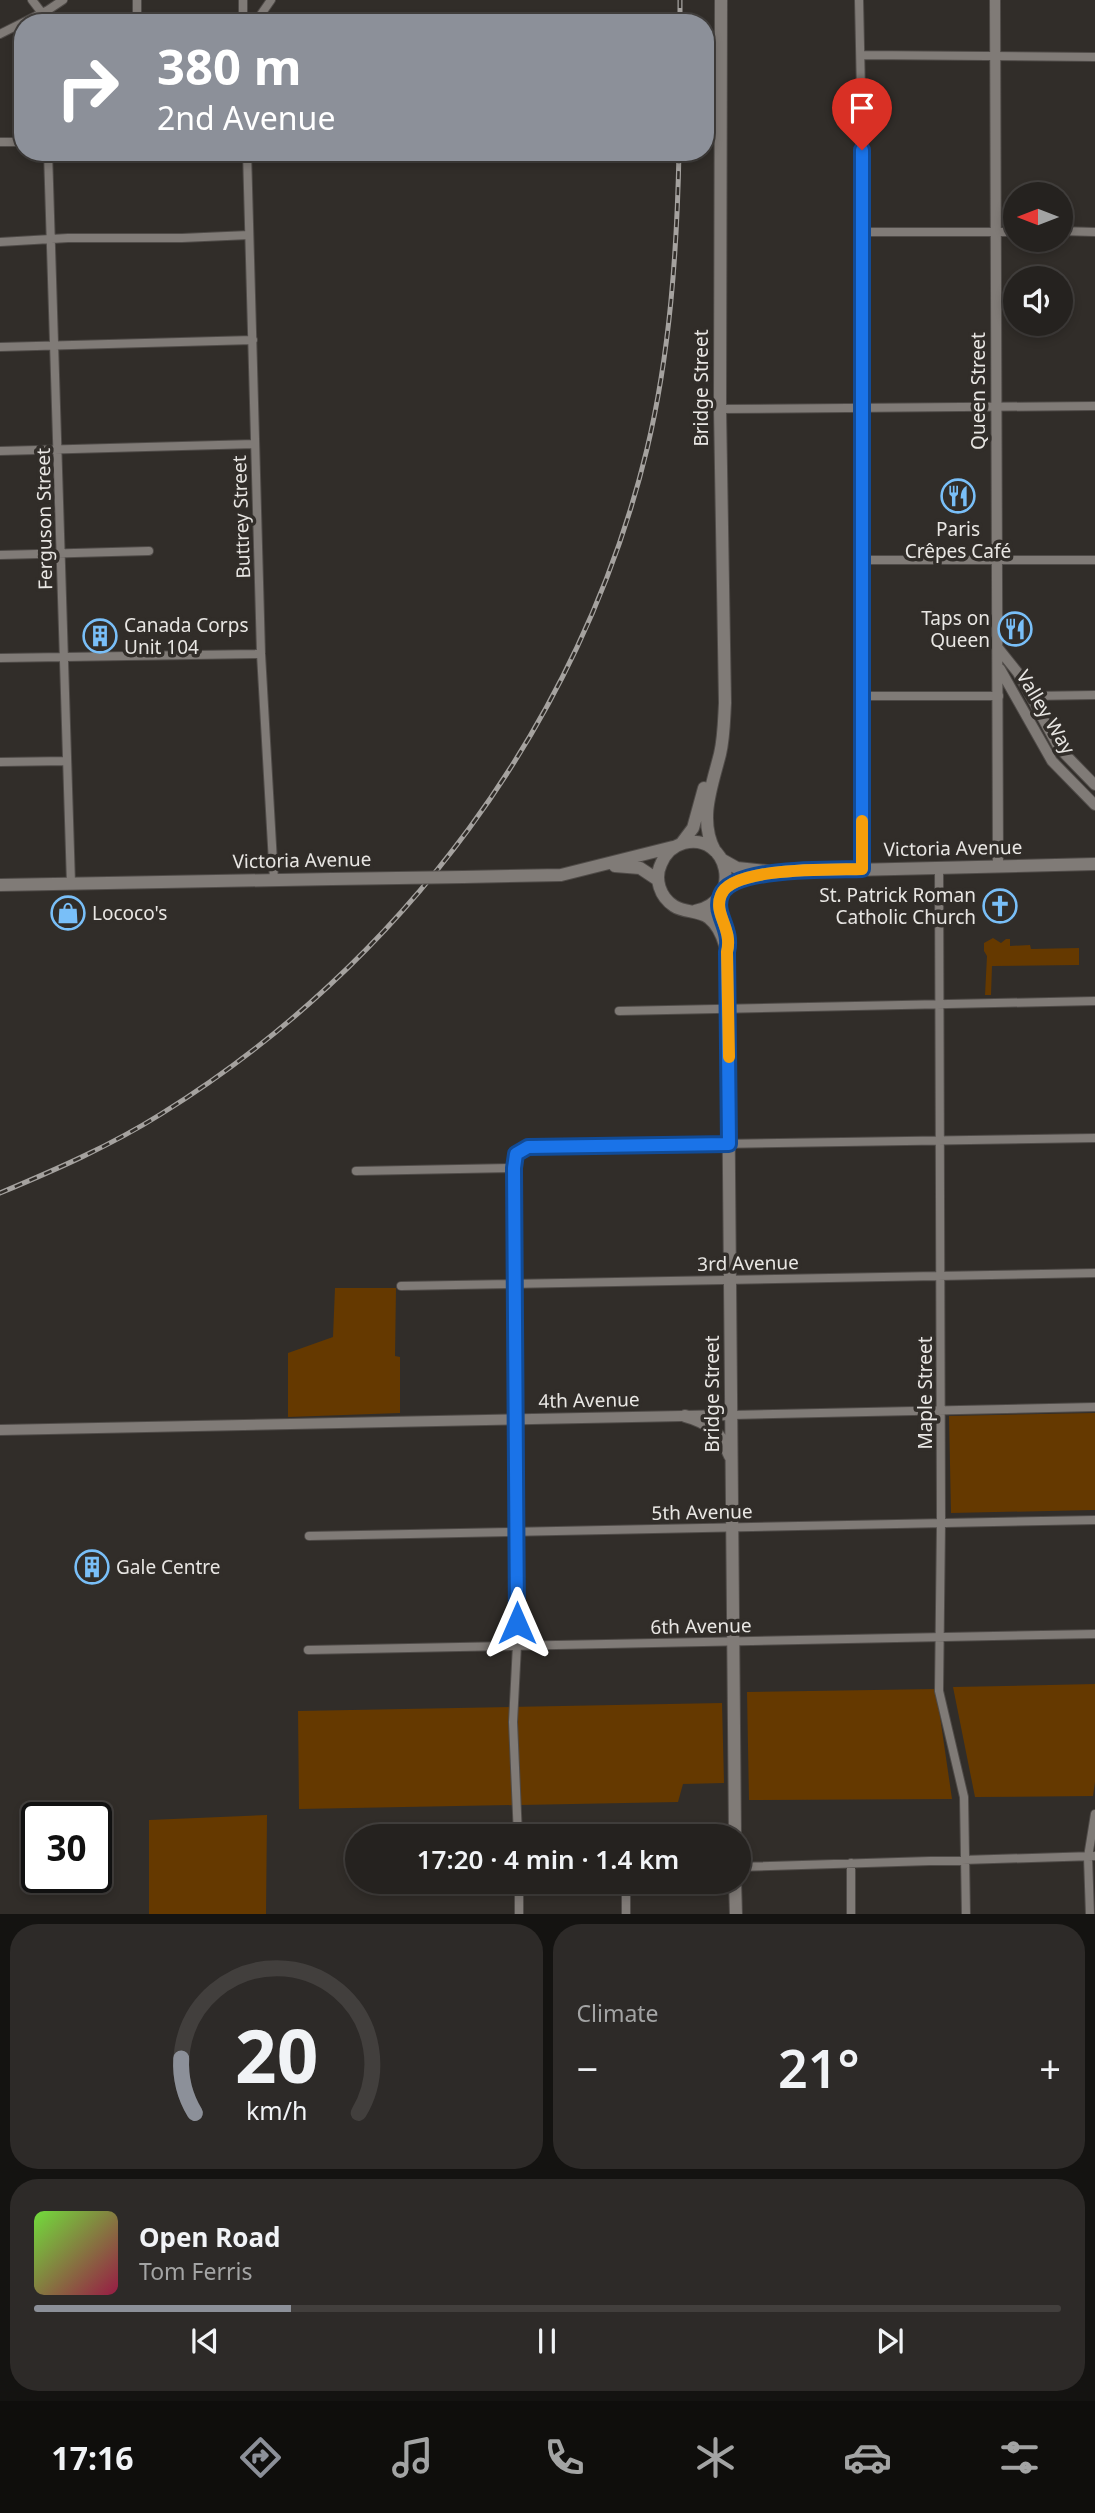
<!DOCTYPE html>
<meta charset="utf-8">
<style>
:root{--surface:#25221f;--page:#2d2a28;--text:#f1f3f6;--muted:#a3a4a4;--line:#423f3d;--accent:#8c9099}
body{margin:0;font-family:"Noto Sans",sans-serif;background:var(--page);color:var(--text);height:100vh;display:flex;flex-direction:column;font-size:26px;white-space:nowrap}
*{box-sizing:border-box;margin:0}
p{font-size:23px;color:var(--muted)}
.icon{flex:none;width:38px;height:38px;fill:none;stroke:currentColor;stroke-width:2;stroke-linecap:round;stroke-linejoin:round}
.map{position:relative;height:1914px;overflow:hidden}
.sheet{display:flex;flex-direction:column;gap:10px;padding:10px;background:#141311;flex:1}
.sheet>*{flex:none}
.guide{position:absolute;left:14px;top:14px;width:700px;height:147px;border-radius:28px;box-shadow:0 4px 10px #0003,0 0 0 2px var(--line);background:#8c9099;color:#fff;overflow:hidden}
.needle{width:46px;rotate:270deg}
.controls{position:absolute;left:1003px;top:182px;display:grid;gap:14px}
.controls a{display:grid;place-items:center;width:70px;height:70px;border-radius:50%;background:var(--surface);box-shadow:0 4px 10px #0003,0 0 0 2px var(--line);font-size:35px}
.speed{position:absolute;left:21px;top:1802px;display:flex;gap:14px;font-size:35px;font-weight:700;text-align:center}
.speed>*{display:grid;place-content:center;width:91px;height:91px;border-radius:50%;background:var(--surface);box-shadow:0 4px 10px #0003,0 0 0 2px var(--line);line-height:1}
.speed .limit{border:4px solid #111;border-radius:10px;background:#fff;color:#111}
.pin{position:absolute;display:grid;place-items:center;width:60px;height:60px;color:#fff;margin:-72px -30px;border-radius:50% 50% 50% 0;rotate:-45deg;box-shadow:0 0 7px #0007}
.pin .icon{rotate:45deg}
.me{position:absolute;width:77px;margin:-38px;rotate:0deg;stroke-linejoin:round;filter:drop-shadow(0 0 5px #0008)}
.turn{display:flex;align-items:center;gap:24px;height:147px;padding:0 28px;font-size:32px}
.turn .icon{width:91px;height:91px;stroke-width:2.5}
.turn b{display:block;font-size:49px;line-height:60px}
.big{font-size:52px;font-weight:600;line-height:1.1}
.sheet .card{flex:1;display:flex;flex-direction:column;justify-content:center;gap:10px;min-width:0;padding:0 24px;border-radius:28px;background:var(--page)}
.sheet .dial{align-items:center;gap:0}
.dial svg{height:182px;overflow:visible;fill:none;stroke:var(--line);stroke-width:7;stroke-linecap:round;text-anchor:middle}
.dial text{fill:var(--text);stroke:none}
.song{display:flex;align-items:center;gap:21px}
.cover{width:84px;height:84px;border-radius:10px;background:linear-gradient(135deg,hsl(100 70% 55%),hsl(340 70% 35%))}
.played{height:7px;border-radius:4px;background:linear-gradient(90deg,var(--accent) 25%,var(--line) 25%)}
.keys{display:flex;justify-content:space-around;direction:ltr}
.heat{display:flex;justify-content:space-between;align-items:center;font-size:38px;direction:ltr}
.sheet .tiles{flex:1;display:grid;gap:10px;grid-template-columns:1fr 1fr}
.card:last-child{grid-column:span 2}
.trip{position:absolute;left:345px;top:1824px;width:406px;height:70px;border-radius:35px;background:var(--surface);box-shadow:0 4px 10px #0003,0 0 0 2px var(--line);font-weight:600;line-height:70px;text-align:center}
.dock{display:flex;height:112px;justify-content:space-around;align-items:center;background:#0f0e0c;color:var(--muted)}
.dock .icon{width:49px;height:49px}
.dock .on{color:var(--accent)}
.dock b{font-size:32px;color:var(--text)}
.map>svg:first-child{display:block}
.green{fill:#653900}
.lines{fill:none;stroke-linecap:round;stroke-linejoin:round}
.minor-casing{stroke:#4f4b48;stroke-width:10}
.tertiary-casing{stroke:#4f4b48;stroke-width:12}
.secondary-casing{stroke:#4f4b48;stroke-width:14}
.minor{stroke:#807b77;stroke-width:8}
.tertiary{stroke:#807b77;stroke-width:10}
.secondary{stroke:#807b77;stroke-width:12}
.rail-casing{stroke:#a5a29f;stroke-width:5}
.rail{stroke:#312d29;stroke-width:2.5;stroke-dasharray:8;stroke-linecap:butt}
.secondary-bridge-casing{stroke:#4f4b48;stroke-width:14;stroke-linecap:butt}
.secondary-bridge{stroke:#807b77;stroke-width:12}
.route-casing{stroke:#114b97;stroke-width:18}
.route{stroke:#1a73e8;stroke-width:12}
.slow{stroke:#f59e0b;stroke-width:12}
.labels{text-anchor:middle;stroke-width:7;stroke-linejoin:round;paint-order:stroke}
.street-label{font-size:19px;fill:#e8e6e3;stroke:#312d29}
.poi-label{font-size:19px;fill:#e8e6e3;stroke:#312d29;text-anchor:start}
</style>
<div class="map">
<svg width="1095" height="1915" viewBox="0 0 1095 1915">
<rect width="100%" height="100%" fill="#312d29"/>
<path class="green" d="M993,938L1001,943L1006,939H1010V946L1030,945L1031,949L1079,948V965L992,966L991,995H985L987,956L984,951V943Z
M335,1288H396L395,1356L400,1357V1413L288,1417V1353L333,1337Z
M1095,1413V1510L951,1513L949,1416Z
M1095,1684V1782L1093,1796L975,1797L953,1687Z
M936,1689L952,1799L749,1800L747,1692Z
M722,1703L724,1783L683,1784L678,1802L299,1809L298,1711Z
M267,1815L266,1914H149V1820Z"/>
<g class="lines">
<defs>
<path id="minor" d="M32,0L42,13L43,23
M137,0V23
M243,0V23
M859,0L864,232L862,869
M255,23L271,0
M0,34L48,10L63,0
M861,55L1095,57
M0,142H23
M48,152L71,884
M247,152L261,654L274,880
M1060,231L1095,232
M864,232H1015
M0,242L68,238H182L249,235
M0,347L253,340
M720,409L1095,406
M0,451L255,444
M0,555L149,551
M863,560H1095
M0,658L261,654
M863,696H999
M1031,696L1095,695
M0,762L67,761
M939,868L941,1523L939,1691L964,1797L966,1915
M619,1011L1095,1001
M356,1171L514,1168
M401,1286L1095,1273
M732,1415L1095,1407
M309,1536L1095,1520
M308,1650L1095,1634
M518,1836L513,1722L517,1645L514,1168L516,1154L521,1149L531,1147L1095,1138
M851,1863V1915
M738,1867L1095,1856
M519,1881V1915
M626,1881V1915
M1090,1915L1088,1857L1095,1814"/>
<path id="tertiary" d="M995,0L998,867
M998,648L1018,673L1059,748L1095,785
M1000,669L1052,761L1095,805
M0,1430L732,1415"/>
<path id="secondary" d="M681,844L693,828L704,788
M715,851C698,820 712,786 720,754C724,737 724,720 725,703L720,409L721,0
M721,859L737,868L767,871
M615,866L640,868L658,880
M463,877L561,875L673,847
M0,885L332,879
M723,891L737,882L771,872L1095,864
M720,897C718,920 733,929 727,952L735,1836
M695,911C745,901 728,832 684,843C673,846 665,854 661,864C654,879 660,897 674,906C685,913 698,910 709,918C718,925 722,935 725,945
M685,1416C708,1422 721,1433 730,1456
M735,1881L736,1915"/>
</defs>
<use href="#minor" class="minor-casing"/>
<use href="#tertiary" class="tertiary-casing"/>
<use href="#secondary" class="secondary-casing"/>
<use href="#minor" class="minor"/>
<use href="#tertiary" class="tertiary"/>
<use href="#secondary" class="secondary"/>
<defs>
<path id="rail" d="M680,0V23
M0,1193C55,1170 110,1146 161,1114C400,966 581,723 647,449C670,353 677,251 679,152"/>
</defs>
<use href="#rail" class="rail-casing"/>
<use href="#rail" class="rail"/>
<defs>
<path id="secondary-bridge" d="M332,879L463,877"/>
</defs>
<use href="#secondary-bridge" class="secondary-bridge-casing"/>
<use href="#secondary-bridge" class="secondary-bridge"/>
</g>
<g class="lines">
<defs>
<path id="route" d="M517,1623L514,1168L516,1154L528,1147L729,1144L727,952C733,928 713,914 721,895C732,866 835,870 862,869V150"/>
</defs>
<use href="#route" class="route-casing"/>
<use href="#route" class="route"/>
<path class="slow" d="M729,1057L727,952C733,928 713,914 721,895C732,866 835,870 862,869V821"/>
</g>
<defs>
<symbol id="restaurant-ring" viewBox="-11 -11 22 22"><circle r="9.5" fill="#312d29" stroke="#79bff8" stroke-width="1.5"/><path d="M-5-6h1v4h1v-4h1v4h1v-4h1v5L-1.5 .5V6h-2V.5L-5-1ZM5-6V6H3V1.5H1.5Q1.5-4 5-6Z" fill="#79bff8"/></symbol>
<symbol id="building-ring" viewBox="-11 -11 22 22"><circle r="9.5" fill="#312d29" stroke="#79bff8" stroke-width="1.5"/><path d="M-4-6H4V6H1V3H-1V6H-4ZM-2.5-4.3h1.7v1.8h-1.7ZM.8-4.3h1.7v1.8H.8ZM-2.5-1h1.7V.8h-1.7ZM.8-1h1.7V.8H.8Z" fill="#79bff8"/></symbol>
<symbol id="church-ring" viewBox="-11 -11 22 22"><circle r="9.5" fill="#312d29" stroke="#79bff8" stroke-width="1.5"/><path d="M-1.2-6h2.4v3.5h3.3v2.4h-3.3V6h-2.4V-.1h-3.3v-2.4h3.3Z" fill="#79bff8"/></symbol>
<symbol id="shop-ring" viewBox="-11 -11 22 22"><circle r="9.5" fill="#312d29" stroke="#79bff8" stroke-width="1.5"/><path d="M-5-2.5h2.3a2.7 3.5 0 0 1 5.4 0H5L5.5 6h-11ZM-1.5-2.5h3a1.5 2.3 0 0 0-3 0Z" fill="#79bff8"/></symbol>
</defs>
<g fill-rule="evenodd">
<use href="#restaurant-ring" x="939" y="477" width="38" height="38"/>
<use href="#restaurant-ring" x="996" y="610" width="38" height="38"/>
<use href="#building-ring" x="81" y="617" width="38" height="38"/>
<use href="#church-ring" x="981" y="887" width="38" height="38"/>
<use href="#shop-ring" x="49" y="894" width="38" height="38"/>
<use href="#building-ring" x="73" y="1548" width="38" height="38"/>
</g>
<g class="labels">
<g class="street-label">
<text transform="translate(701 388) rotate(-90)" y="7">Bridge Street</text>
<text transform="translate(978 391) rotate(-90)" y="7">Queen Street</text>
<text transform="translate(241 517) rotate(-92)" y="7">Buttrey Street</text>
<text transform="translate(44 519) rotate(-91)" y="7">Ferguson Street</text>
<text transform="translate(1046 712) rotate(59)" y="7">Valley Way</text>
<text transform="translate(953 848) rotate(-1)" y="7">Victoria Avenue</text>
<text transform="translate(302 860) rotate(-1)" y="7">Victoria Avenue</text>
<text transform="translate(748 1263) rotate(-1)" y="7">3rd Avenue</text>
<text transform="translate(925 1393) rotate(-90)" y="7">Maple Street</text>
<text transform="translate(712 1394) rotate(-90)" y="7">Bridge Street</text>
<text transform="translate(589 1400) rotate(-1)" y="7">4th Avenue</text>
<text transform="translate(702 1512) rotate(-1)" y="7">5th Avenue</text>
<text transform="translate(701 1626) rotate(-1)" y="7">6th Avenue</text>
</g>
<g class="poi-label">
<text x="958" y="536" text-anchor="middle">Paris<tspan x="958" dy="22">Crêpes Café</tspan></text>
<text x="990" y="625" text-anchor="end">Taps on<tspan x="990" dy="22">Queen</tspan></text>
<text x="124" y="632">Canada Corps<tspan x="124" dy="22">Unit 104</tspan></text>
<text x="976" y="902" text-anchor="end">St. Patrick Roman<tspan x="976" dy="22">Catholic Church</tspan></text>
<text x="92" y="920">Lococo's</text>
<text x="116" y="1574">Gale Centre</text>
</g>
</g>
</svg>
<div class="controls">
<a><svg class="needle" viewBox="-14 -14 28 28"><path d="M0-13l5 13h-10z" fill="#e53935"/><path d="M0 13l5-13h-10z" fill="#a3a4a4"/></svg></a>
<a><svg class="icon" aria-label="sound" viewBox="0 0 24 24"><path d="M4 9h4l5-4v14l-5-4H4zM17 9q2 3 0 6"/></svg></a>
</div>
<div class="speed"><div class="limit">30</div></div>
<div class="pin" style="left:862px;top:150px;background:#d93025"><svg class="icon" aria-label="arrive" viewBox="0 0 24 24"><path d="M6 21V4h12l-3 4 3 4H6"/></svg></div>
<svg class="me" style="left:517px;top:1623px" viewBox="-20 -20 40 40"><path d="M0-17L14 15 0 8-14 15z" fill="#1a73e8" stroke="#fff" stroke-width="4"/></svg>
<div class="trip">17:20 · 4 min · 1.4 km</div>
<div class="guide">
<div class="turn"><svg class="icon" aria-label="right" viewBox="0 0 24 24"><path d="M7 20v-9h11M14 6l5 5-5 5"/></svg><div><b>380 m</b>2nd Avenue</div></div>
</div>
</div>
<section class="sheet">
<div class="tiles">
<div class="card dial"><svg viewBox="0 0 100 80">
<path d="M14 69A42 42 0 1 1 86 69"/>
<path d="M14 69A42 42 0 0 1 8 45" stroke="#8c9099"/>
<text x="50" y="56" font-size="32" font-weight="700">20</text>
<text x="50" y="72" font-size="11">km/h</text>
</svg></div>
<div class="card"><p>Climate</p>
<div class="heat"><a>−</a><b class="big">21°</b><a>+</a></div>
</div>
<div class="card">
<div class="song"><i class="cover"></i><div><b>Open Road</b><p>Tom Ferris</p></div></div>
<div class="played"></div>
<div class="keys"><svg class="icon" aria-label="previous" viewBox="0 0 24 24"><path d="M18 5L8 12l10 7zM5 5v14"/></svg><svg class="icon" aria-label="pause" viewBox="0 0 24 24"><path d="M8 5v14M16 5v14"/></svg><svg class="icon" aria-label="next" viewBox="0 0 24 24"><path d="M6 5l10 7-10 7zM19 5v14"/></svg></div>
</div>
</div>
</section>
<nav class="dock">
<b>17:16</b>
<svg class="icon on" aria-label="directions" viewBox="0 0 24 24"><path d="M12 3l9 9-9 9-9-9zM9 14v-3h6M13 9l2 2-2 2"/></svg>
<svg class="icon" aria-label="music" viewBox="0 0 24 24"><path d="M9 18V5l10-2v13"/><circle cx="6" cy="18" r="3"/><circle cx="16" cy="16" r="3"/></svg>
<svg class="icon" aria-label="phone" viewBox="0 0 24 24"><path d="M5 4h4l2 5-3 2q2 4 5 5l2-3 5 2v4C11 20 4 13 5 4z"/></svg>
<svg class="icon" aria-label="climate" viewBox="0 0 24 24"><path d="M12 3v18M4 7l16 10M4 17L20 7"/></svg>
<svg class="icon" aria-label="car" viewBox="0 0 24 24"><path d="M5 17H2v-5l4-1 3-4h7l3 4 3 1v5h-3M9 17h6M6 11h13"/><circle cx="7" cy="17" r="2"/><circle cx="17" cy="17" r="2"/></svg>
<svg class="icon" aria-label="filters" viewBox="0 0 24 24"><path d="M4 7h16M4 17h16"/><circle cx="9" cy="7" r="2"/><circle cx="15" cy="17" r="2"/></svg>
</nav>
